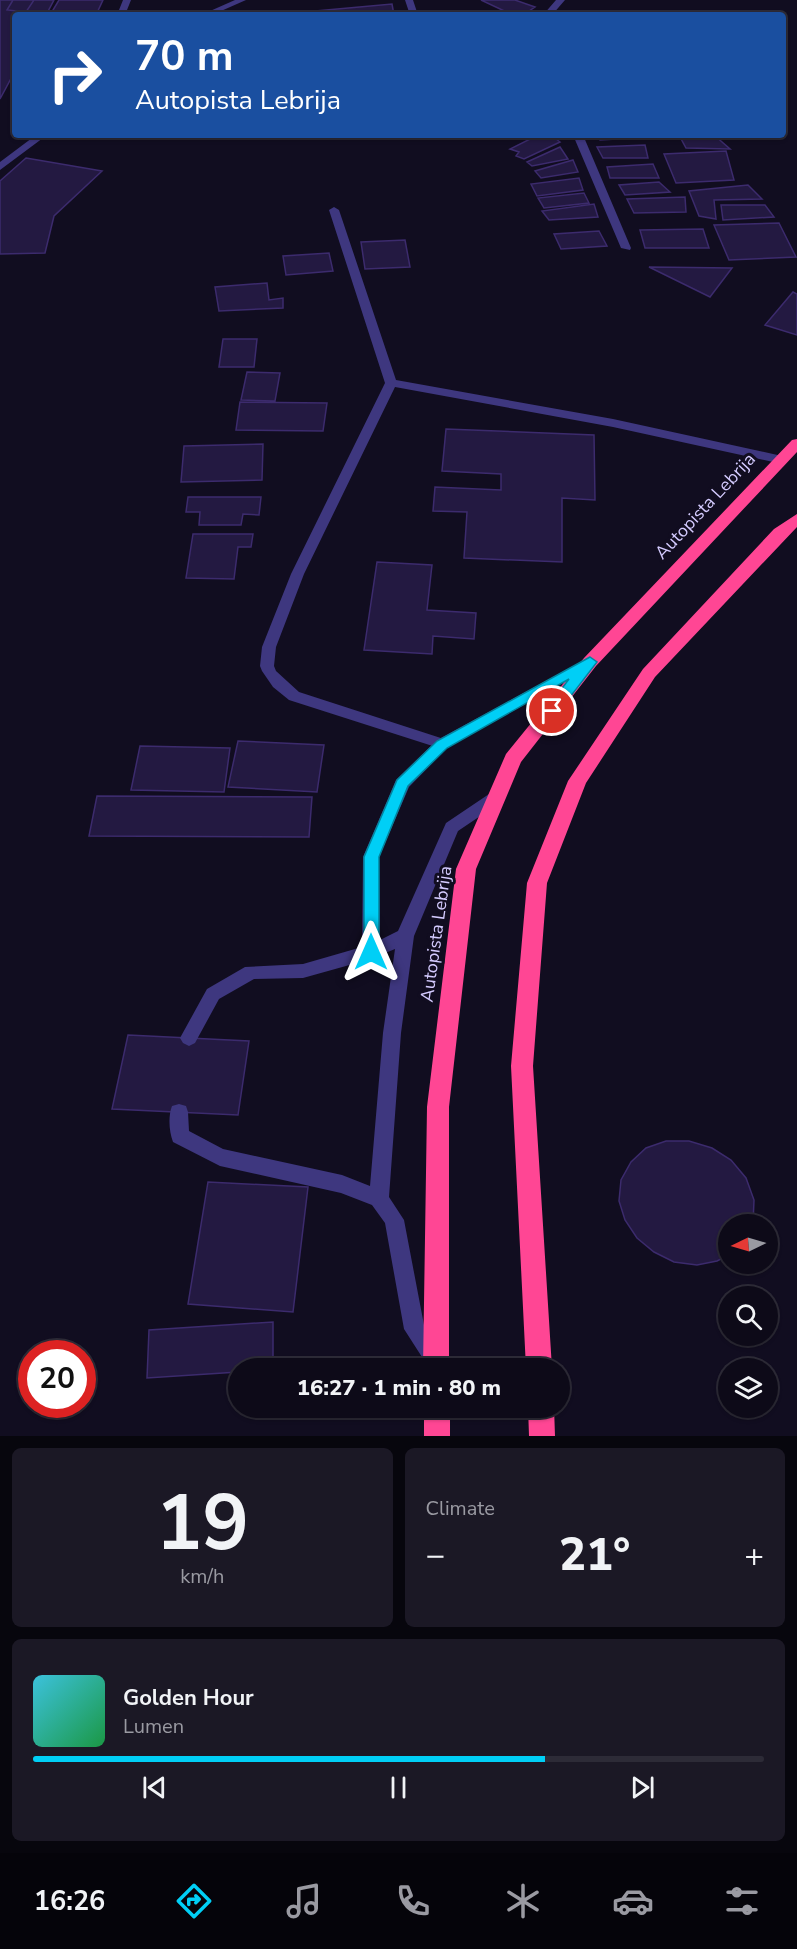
<!DOCTYPE html>
<meta charset="utf-8">
<style>
:root{--surface:#0d0a18;--page:#1b1825;--text:#f1f3f6;--muted:#9a9aa2;--line:#2d2b37;--accent:#00cff6}
body{margin:0;font-family:"Nunito Sans",sans-serif;background:var(--page);color:var(--text);height:100vh;display:flex;flex-direction:column;font-size:22px;white-space:nowrap}
*{box-sizing:border-box;margin:0}
p{font-size:20px;color:var(--muted)}
.icon{flex:none;width:33px;height:33px;fill:none;stroke:currentColor;stroke-width:2;stroke-linecap:round;stroke-linejoin:round}
.map{position:relative;height:1436px;overflow:hidden}
.sheet{display:flex;flex-direction:column;gap:12px;padding:12px;background:#07060d;flex:1}
.sheet>*{flex:none}
.banner{position:absolute;left:12px;top:12px;width:774px;height:126px;border-radius:6px;box-shadow:0 2px 4px #0004,0 0 0 2px var(--line);background:#1a4fa0;color:#fff;overflow:hidden}
.needle{width:39px;rotate:265deg}
.fabs{position:absolute;left:718px;top:1214px;display:grid;gap:12px}
.fabs a{display:grid;place-items:center;width:60px;height:60px;border-radius:50%;background:var(--surface);box-shadow:0 2px 4px #0004,0 0 0 2px var(--line);font-size:30px}
.speed{position:absolute;left:18px;top:1340px;display:flex;gap:12px;font-size:30px;font-weight:700;text-align:center}
.speed>*{display:grid;place-content:center;width:78px;height:78px;border-radius:50%;background:var(--surface);box-shadow:0 2px 4px #0004,0 0 0 2px var(--line);line-height:1}
.speed .limit{border:9px solid #d22;background:#fff;color:#111}
.pin{position:absolute;display:grid;place-items:center;width:51px;height:51px;color:#fff;margin:-26px;border:3px solid #fff;border-radius:50%;box-shadow:0 2px 6px #0007}
.me{position:absolute;width:66px;margin:-33px;rotate:0deg;stroke-linejoin:round;filter:drop-shadow(0 0 4px #0008)}
.turn{display:flex;align-items:center;gap:21px;height:126px;padding:0 24px;font-size:27px}
.turn .icon{width:78px;height:78px;stroke-width:2.5}
.turn b{display:block;font-size:42px;line-height:51px}
.big{font-size:45px;font-weight:800;line-height:1.1}
.sheet .widget{flex:1;display:flex;flex-direction:column;justify-content:center;gap:9px;min-width:0;padding:0 21px;border-radius:9px;background:var(--page)}
.sheet .dial{align-items:center;gap:0}
.dial b{font-size:78px;line-height:1}
.song{display:flex;align-items:center;gap:18px}
.cover{width:72px;height:72px;border-radius:9px;background:linear-gradient(135deg,hsl(190 70% 55%),hsl(140 70% 35%))}
.played{height:6px;border-radius:3px;background:linear-gradient(90deg,var(--accent) 70%,var(--line) 70%)}
.keys{display:flex;justify-content:space-around;direction:ltr}
.heat{display:flex;justify-content:space-between;align-items:center;font-size:33px;direction:ltr}
.sheet .tiles{flex:1;display:grid;gap:12px;grid-template-columns:1fr 1fr}
.widget:last-child{grid-column:span 2}
.trip{position:absolute;left:228px;top:1358px;width:342px;height:60px;border-radius:30px;background:var(--surface);box-shadow:0 2px 4px #0004,0 0 0 2px var(--line);font-weight:800;line-height:60px;text-align:center}
.tab-bar{display:flex;height:96px;justify-content:space-around;align-items:center;background:#05040a;color:var(--muted)}
.tab-bar .icon{width:42px;height:42px}
.tab-bar .active{color:var(--accent)}
.tab-bar b{font-size:27px;color:var(--text)}
.map>svg:first-child{display:block}
.building{fill:#231941;stroke:#3c2b6d;stroke-width:1.5}
.lines{fill:none;stroke-linecap:round;stroke-linejoin:round}
.lane{fill:#3e377f;fill-rule:evenodd}
.street{fill:#3e377f;fill-rule:evenodd}
.highway{fill:#ff4694;fill-rule:evenodd}
.route{fill:#00cff6;stroke:#0087a0;stroke-width:1.5}
.labels{text-anchor:middle;stroke-width:6;stroke-linejoin:round;paint-order:stroke}
.street-label{font-size:18px;fill:#d4cbff;stroke:#110d20}
</style>
<div class="map">
<svg width="797" height="1436" viewBox="0 0 797 1436">
<rect width="100%" height="100%" fill="#110d20"/>
<path class="building" d="M0,0H54L46,15H15V71L0,99Z
M13,0H34L26,12L7,10Z
M59,0H103L96,15H50Z
M481,0H515L535,7L523,15H513Z
M392,4L394,15H295L294,13Z
M538,135H551L560,142L524,159L516,156L519,152L510,149Z
M597,135H630L633,138L600,140Z
M679,135H714L730,149L686,148Z
M645,145L648,158H603L597,147Z
M560,147L568,159L532,166L527,162Z
M726,151L734,180L676,183L664,154Z
M26,158L102,171L54,216L45,253L0,254V181Z
M573,160L578,172L541,178L535,171Z
M653,164L659,178H610L607,167Z
M579,178L583,190L537,196L531,184Z
M659,182L670,192L625,195L619,185Z
M748,185L762,199L714,200L716,219L699,216L689,191Z
M584,193L589,203L544,208L538,198Z
M685,197L686,212L634,213L627,199Z
M594,204L598,217L549,220L542,211Z
M721,205H765L774,217L723,220Z
M779,223L796,257L729,260L714,225Z
M703,229L709,248H645L640,230Z
M599,231L607,246L561,249L554,234Z
M405,240L410,267L365,269L361,242Z
M329,253L333,271L286,275L283,256Z
M649,267L732,268L710,297Z
M267,283L269,300L283,298V308L219,311L215,287Z
M793,292L797,294V335L765,325Z
M223,339H257L254,367H219Z
M247,372L280,373L275,401L241,400Z
M240,402L327,403L323,431L236,430Z
M446,429L594,435L595,500L562,498V562L464,558L467,512L433,511L435,487L501,490V474L442,471Z
M263,444L262,480L181,482L184,446Z
M188,497H261L259,515L243,514L241,525H199L200,512H186Z
M193,534H253L251,547H238L234,579L186,578Z
M377,562L432,565L427,610L476,613L474,639L433,636L432,654L364,650Z
M238,741L324,745L317,792L228,787Z
M140,746L230,748L224,792L131,790Z
M97,796L312,797L309,837L89,836Z
M128,1035L249,1041L238,1115L112,1109Z
M666,1141H689L712,1148L731,1160L746,1178L754,1200L753,1224H729V1255L717,1261L697,1265L674,1262L654,1252L637,1238L625,1220L619,1201L621,1180L631,1162L646,1148Z
M208,1182L308,1187L293,1312L188,1304Z
M273,1322V1368H238V1372L147,1378L149,1330Z"/>
<g class="lines">
<path class="lane" d="M590,657L597,662L595,665L447,748L409,787L379,857L380,940L398,931L446,823L492,792H504L506,796L504,800L458,831L414,936L401,1033L389,1197L404,1220L424,1325L445,1360L442,1367L429,1368L404,1329L385,1223L372,1205L341,1193L220,1166L173,1142C169,1132 168,1116 172,1106L179,1104L186,1106L188,1112L189,1131L223,1149L342,1175L370,1186L383,1033L395,949L371,959L303,978L254,979L219,999L195,1043L189,1046L183,1043L180,1038L207,989L245,967L303,964L362,947L363,857L396,780L437,740Z"/>
<path class="street" d="M123,0H131L125,15H117Z
M235,0H246L212,15H201Z
M405,0H413L418,15H410Z
M556,0H565L552,15H543Z
M36,135H47L0,170V162Z
M573,135H583L631,248L630,250L621,248Z
M334,207L339,210L396,380L613,419L782,456L788,460L782,464L613,427L395,387L304,574L276,647L274,666L276,671L299,692L447,740L450,744L447,748L442,749L289,700L273,687L262,671L260,666L262,647L291,574L385,383L329,210Z"/>
<path class="highway" d="M797,439V452L596,666L521,762L476,869L449,1107V1368H423L427,1107L456,869L506,754L584,658L792,440Z
M797,514V527L655,677L586,783L547,883L533,1066L552,1368H526L511,1066L527,883L568,781L643,669L774,529Z
M424,1407H450V1436H424Z
M528,1407H554L555,1436H529Z"/>
</g>
<path class="route" d="M590,657L597,662L557,714H547L545,711L569,679L447,748L408,786L379,857V952L371,958L366,957L364,952V857L397,780L437,741Z"/>
<g class="labels">
<g class="street-label">
<text transform="translate(705 506) rotate(-47)" y="6">Autopista Lebrija</text>
<text transform="translate(436 934) rotate(-82)" y="6">Autopista Lebrija</text>
</g>
</g>
</svg>
<div class="fabs">
<a><svg class="needle" viewBox="-14 -14 28 28"><path d="M0-13l5 13h-10z" fill="#e53935"/><path d="M0 13l5-13h-10z" fill="#9a9aa2"/></svg></a>
<a><svg class="icon" aria-label="search" viewBox="0 0 24 24"><circle cx="10" cy="10" r="6"/><path d="M15 15l6 6"/></svg></a>
<a><svg class="icon" aria-label="layers" viewBox="0 0 24 24"><path d="M12 4l9 5-9 5-9-5zM3 14l9 5 9-5"/></svg></a>
</div>
<div class="speed"><div class="limit">20</div></div>
<div class="pin" style="left:552px;top:711px;background:#d93025"><svg class="icon" aria-label="arrive" viewBox="0 0 24 24"><path d="M6 21V4h12l-3 4 3 4H6"/></svg></div>
<svg class="me" style="left:371px;top:952px" viewBox="-20 -20 40 40"><path d="M0-17L14 15 0 8-14 15z" fill="#00cff6" stroke="#fff" stroke-width="4"/></svg>
<div class="trip">16:27 · 1 min · 80 m</div>
<div class="banner">
<div class="turn"><svg class="icon" aria-label="right" viewBox="0 0 24 24"><path d="M7 20v-9h11M14 6l5 5-5 5"/></svg><div><b>70 m</b>Autopista Lebrija</div></div>
</div>
</div>
<section class="sheet">
<div class="tiles">
<div class="widget dial"><b>19</b><p>km/h</p></div>
<div class="widget"><p>Climate</p>
<div class="heat"><a>−</a><b class="big">21°</b><a>+</a></div>
</div>
<div class="widget">
<div class="song"><i class="cover"></i><div><b>Golden Hour</b><p>Lumen</p></div></div>
<div class="played"></div>
<div class="keys"><svg class="icon" aria-label="previous" viewBox="0 0 24 24"><path d="M18 5L8 12l10 7zM5 5v14"/></svg><svg class="icon" aria-label="pause" viewBox="0 0 24 24"><path d="M8 5v14M16 5v14"/></svg><svg class="icon" aria-label="next" viewBox="0 0 24 24"><path d="M6 5l10 7-10 7zM19 5v14"/></svg></div>
</div>
</div>
</section>
<nav class="tab-bar">
<b>16:26</b>
<svg class="icon active" aria-label="directions" viewBox="0 0 24 24"><path d="M12 3l9 9-9 9-9-9zM9 14v-3h6M13 9l2 2-2 2"/></svg>
<svg class="icon" aria-label="music" viewBox="0 0 24 24"><path d="M9 18V5l10-2v13"/><circle cx="6" cy="18" r="3"/><circle cx="16" cy="16" r="3"/></svg>
<svg class="icon" aria-label="phone" viewBox="0 0 24 24"><path d="M5 4h4l2 5-3 2q2 4 5 5l2-3 5 2v4C11 20 4 13 5 4z"/></svg>
<svg class="icon" aria-label="climate" viewBox="0 0 24 24"><path d="M12 3v18M4 7l16 10M4 17L20 7"/></svg>
<svg class="icon" aria-label="car" viewBox="0 0 24 24"><path d="M5 17H2v-5l4-1 3-4h7l3 4 3 1v5h-3M9 17h6M6 11h13"/><circle cx="7" cy="17" r="2"/><circle cx="17" cy="17" r="2"/></svg>
<svg class="icon" aria-label="filters" viewBox="0 0 24 24"><path d="M4 7h16M4 17h16"/><circle cx="9" cy="7" r="2"/><circle cx="15" cy="17" r="2"/></svg>
</nav>
